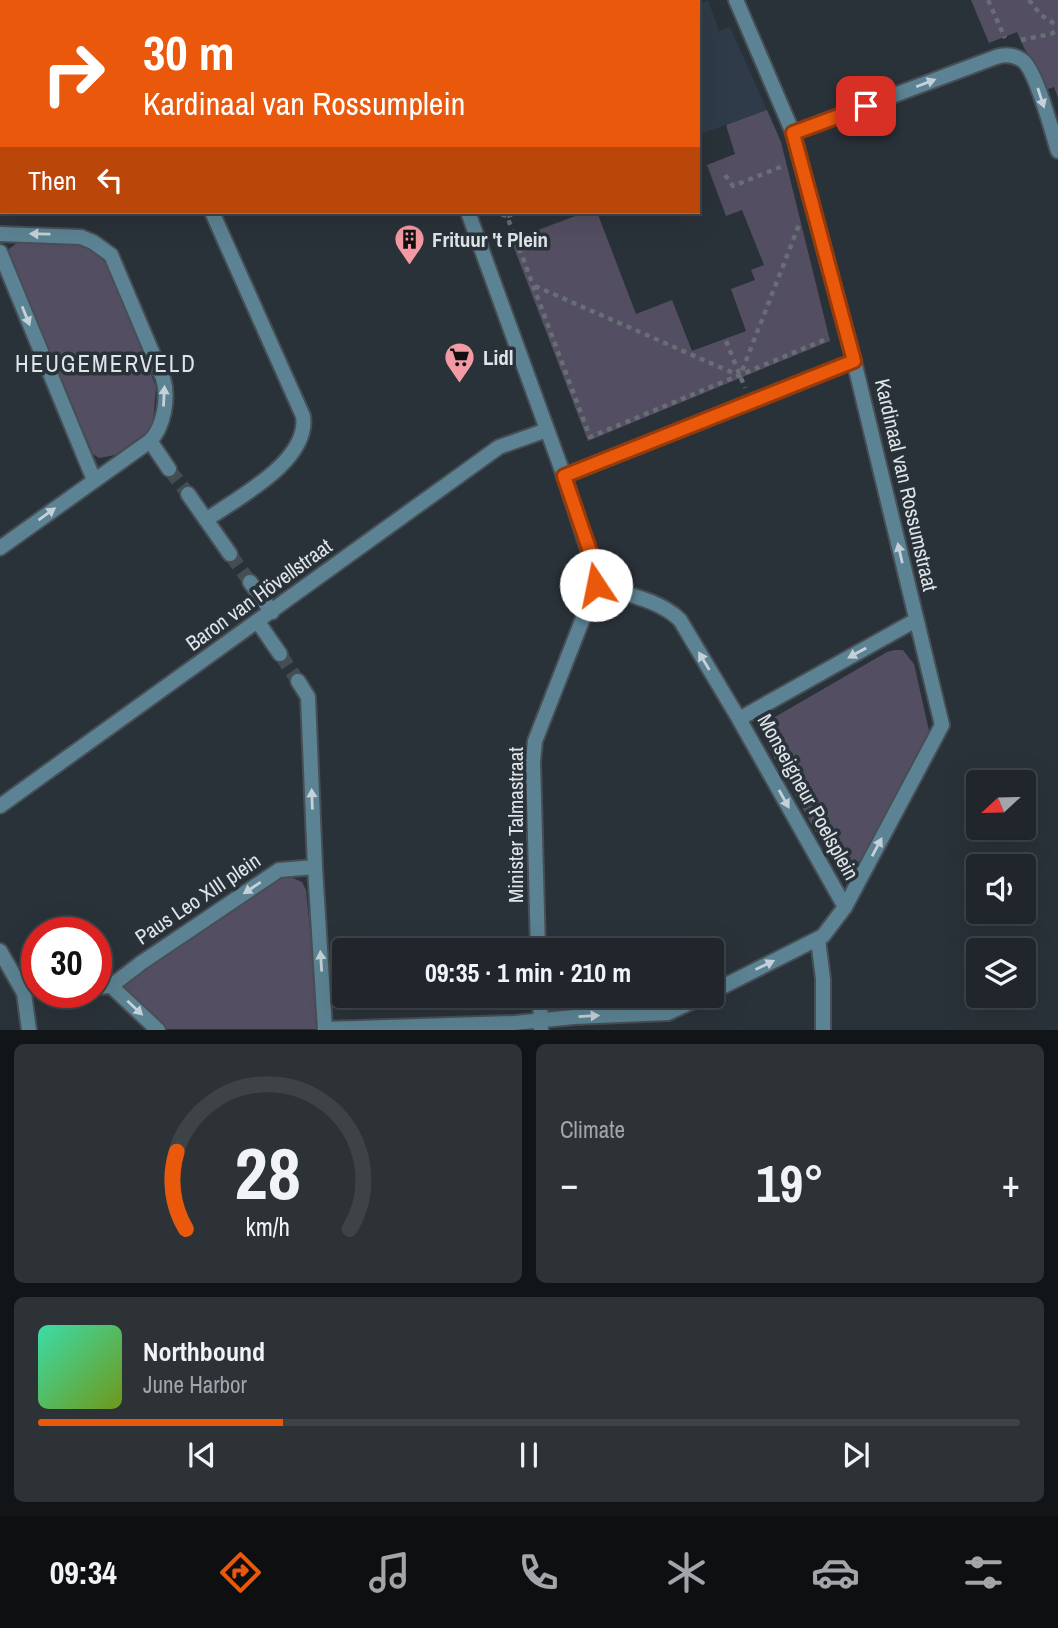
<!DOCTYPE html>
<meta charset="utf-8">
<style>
:root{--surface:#20262b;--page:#2d3237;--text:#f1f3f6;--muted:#a2a5a9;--line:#3d4347;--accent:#ea580c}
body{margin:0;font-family:"Archivo Narrow",sans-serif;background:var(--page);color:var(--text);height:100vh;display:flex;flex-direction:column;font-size:26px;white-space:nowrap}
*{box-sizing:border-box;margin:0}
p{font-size:23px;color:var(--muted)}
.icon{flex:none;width:38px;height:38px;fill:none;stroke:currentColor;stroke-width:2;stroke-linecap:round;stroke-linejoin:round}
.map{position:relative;height:1030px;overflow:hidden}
.drawer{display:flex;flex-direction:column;gap:14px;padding:14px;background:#121518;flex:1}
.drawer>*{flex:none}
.hud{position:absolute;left:0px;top:0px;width:700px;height:214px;box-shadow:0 7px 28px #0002,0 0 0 2px var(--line);background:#ea580c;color:#fff;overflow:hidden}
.needle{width:46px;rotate:248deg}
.fabs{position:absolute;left:966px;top:770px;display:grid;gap:14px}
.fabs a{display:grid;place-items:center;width:70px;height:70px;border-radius:7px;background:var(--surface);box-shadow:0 7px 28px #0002,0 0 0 2px var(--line);font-size:35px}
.speed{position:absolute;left:21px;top:917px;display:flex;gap:14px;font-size:35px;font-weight:700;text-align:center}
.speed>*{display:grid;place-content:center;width:91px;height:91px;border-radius:50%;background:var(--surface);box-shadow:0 7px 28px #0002,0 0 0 2px var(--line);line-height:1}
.speed .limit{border:10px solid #d22;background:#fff;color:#111}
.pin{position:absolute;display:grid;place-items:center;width:60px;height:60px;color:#fff;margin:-30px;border-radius:14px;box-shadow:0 4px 10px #0006}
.me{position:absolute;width:77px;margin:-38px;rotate:349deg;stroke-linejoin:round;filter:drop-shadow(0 0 5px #0008)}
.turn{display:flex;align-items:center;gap:24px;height:147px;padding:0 28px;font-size:32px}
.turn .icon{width:91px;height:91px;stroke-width:2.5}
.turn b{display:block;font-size:49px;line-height:60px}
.then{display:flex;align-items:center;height:66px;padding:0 28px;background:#0003;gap:14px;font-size:26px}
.big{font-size:52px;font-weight:700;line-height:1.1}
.drawer .widget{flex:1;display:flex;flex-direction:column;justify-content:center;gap:10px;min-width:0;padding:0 24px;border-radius:10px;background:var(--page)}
.drawer .dial{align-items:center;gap:0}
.dial svg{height:182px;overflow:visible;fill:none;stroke:var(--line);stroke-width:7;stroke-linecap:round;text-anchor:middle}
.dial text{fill:var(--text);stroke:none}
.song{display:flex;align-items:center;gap:21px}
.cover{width:84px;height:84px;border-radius:10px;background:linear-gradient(135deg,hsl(160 70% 55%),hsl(80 70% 35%))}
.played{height:7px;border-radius:4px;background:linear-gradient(90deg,var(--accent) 25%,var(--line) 25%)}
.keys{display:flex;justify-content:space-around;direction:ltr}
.heat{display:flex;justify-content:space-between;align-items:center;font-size:38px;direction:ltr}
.drawer .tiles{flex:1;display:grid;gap:14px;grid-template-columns:1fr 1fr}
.widget:last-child{grid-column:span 2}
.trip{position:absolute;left:332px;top:938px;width:392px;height:70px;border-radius:7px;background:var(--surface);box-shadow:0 7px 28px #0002,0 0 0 2px var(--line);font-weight:700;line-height:70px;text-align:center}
.tab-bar{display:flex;height:112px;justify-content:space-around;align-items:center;background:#0d0f11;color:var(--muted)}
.tab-bar .icon{width:49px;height:49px}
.tab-bar .on{color:var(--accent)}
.tab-bar b{font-size:32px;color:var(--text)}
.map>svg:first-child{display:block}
.built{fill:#2f3b48}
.green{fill:#544e62}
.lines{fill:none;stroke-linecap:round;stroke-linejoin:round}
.minor-tunnel{stroke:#454d53;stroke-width:14;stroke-dasharray:14 7;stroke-linecap:butt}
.minor-casing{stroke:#474e55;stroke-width:18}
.path{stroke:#676e74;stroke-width:4.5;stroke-dasharray:5 5;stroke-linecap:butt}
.minor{stroke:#5c8393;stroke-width:14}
.oneway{fill:#c5d1d8}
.route-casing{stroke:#983908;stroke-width:18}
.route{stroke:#ea580c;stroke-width:12}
.labels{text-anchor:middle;stroke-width:7;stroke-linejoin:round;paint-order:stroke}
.poi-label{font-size:21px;font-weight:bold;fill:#dfe4e9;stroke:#2a3239;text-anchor:start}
.street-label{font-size:21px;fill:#dfe4e9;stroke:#2a3239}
.neighbourhood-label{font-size:23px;letter-spacing:2px;fill:#dfe4e9;stroke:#2a3239}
</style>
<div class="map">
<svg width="1058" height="1030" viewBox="0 0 1058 1030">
<rect width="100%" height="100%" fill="#2a3239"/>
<path class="built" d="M708,1L719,31L730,27L767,110L698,135V4Z"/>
<path class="green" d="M971,0H1058V98L1054,87L1045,90L1035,62L1025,50L1017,32L989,43Z
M767,110L781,142L830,341L588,441L511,240L586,212H597L636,314L672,300L692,351L746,331L731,289L755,280L751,270L764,265L742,210L726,216L707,165L735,154L726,125Z
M61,242L79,245L95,252L110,268L156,387L153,423L147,432L115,455L99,458L93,454L9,254V249L17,243Z
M895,650H903L914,664L930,735L868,852L860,861C849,865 836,862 828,854L766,743L765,729L775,717L887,652Z
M288,876L302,882L306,890L320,1027L316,1029H163L117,985L281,877Z"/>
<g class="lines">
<path class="minor-tunnel" d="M169,469L188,494
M230,554L250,582
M280,654L298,681"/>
<defs>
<path id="minor" d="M100,0L107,2
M290,0L292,2
M36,2V0
M670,2L675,0
M793,133L996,57C1005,54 1013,54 1022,60C1036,69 1052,132 1058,151
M0,168L2,160
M468,212L564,476L597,577L596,585L535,741L533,761L538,950
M0,234L81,237L93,242L111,255L163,378C169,397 164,427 150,441L0,548
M0,252L94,480
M150,441L169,469
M564,476L854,361
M188,494L230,554
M206,520C237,498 310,461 303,416L212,212
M250,582L272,612
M596,585C623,594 659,599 680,620L739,719
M258,622L280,654
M298,681L308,697L315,867L325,1030
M0,806L499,447L547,430
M845,907L739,719L916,620
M818,939L823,979V1030
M0,951L24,993L29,1030
M111,986L158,1030
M96,987L111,986L141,963L279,870L315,867
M712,992L823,936L845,907L942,725L854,361L793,133L736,0
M540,996L541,1029
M325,1029L514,1023L574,1017L668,1013L704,996"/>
</defs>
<use href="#minor" class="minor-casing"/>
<path class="path" d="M988,0L1005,38
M1029,0L1041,15L1058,26
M1021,40L1051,34L1058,30
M725,175L733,186L783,166
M492,212L507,216L590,437L829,338
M507,216L520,212
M535,286L740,376L799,225
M726,341L745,388"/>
<use href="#minor" class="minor"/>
</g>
<defs><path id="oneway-solid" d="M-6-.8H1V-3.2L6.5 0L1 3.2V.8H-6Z" transform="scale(1.75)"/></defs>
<g class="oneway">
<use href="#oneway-solid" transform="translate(926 83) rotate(-21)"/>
<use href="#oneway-solid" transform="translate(1041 98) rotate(72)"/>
<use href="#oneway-solid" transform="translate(40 234) rotate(-179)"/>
<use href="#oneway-solid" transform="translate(26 316) rotate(68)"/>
<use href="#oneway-solid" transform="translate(164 396) rotate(-87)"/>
<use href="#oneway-solid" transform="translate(47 514) rotate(-36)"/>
<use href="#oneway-solid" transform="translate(900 553) rotate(-103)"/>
<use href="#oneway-solid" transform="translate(857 653) rotate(151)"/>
<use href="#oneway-solid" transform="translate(704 661) rotate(-121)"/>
<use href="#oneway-solid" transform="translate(312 799) rotate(-92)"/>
<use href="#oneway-solid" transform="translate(784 799) rotate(61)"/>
<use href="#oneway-solid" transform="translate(877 847) rotate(-62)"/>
<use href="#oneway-solid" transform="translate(252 888) rotate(146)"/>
<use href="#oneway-solid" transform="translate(321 961) rotate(-94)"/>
<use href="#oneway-solid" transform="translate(765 965) rotate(-26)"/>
<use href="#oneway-solid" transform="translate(135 1008) rotate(43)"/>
<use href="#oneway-solid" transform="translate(589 1016) rotate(-3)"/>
</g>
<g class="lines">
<defs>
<path id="route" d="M596,585V569L564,476L854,361L793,133L866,106"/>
</defs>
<use href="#route" class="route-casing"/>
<use href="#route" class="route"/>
</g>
<defs>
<symbol id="building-pin" viewBox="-11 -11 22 30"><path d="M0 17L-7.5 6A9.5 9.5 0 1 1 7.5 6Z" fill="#f49aa4" stroke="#2a3239"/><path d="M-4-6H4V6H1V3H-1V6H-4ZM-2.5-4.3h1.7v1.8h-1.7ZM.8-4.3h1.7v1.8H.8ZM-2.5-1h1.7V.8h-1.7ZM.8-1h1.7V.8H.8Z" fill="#111"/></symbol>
<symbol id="supermarket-pin" viewBox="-11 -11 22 30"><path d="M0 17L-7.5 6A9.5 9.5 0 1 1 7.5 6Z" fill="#f49aa4" stroke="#2a3239"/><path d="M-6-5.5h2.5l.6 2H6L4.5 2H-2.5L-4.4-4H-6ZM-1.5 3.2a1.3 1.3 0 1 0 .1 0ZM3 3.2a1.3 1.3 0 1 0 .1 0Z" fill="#111"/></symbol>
</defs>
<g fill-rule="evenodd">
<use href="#building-pin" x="392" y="222" width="35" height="47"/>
<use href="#supermarket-pin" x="442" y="340" width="35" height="47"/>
</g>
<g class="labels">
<g class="poi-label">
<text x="432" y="247">Frituur 't Plein</text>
<text x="483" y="365">Lidl</text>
</g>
<g class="street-label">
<text transform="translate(906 485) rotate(77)" y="7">Kardinaal van Rossumstraat</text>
<text transform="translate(259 595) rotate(-36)" y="7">Baron van Hövellstraat</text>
<text transform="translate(808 797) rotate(61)" y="7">Monseigneur Poelsplein</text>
<text transform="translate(516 825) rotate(-90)" y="7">Minister Talmastraat</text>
<text transform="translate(198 899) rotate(-34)" y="7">Paus Leo XIII plein</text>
</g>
<g class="neighbourhood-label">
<text x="106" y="372">HEUGEMERVELD</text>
</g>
</g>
</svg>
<div class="fabs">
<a><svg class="needle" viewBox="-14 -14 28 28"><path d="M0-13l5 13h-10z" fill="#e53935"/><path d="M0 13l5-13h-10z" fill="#a2a5a9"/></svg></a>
<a><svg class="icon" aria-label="sound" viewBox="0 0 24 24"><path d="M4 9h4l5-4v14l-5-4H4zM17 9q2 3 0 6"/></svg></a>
<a><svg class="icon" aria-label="layers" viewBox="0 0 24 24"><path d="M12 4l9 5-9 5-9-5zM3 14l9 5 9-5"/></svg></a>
</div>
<div class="speed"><div class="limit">30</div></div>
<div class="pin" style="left:866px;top:106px;background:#d93025"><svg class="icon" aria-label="arrive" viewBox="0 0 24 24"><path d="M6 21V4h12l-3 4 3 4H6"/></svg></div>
<svg class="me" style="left:596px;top:585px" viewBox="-20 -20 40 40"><circle r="19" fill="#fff"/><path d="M0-13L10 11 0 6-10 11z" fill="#ea580c"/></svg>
<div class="trip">09:35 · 1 min · 210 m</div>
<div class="hud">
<div class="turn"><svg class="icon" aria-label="right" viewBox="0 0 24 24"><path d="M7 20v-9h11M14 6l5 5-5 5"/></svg><div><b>30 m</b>Kardinaal van Rossumplein</div></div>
<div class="then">Then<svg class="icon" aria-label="left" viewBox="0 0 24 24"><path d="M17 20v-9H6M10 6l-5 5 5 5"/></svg></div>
</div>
</div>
<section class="drawer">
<div class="tiles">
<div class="widget dial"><svg viewBox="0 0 100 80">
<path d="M14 69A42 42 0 1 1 86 69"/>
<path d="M14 69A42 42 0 0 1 10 35" stroke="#ea580c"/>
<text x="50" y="56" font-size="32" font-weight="700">28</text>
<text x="50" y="72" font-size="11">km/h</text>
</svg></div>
<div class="widget"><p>Climate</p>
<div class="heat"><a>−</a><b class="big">19°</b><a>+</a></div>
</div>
<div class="widget">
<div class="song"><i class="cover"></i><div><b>Northbound</b><p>June Harbor</p></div></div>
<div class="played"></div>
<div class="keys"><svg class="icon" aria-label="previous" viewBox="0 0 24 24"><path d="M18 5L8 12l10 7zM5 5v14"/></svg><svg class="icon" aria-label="pause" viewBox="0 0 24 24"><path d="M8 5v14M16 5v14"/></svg><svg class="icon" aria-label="next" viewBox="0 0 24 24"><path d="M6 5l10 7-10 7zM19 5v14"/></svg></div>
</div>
</div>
</section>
<nav class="tab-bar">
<b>09:34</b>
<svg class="icon on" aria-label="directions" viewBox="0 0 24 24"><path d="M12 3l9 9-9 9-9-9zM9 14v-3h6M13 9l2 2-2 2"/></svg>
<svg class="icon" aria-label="music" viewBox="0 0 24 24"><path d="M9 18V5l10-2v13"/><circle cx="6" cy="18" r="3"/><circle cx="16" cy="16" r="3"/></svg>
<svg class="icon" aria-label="phone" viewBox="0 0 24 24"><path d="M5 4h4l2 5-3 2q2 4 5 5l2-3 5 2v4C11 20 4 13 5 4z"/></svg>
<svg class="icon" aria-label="climate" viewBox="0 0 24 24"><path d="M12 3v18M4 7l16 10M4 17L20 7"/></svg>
<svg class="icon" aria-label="car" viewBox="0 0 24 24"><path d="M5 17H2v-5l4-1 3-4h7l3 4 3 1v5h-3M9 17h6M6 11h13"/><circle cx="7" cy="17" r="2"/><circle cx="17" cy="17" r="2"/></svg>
<svg class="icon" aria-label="filters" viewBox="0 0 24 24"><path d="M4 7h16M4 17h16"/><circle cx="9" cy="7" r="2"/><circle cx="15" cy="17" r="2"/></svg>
</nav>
